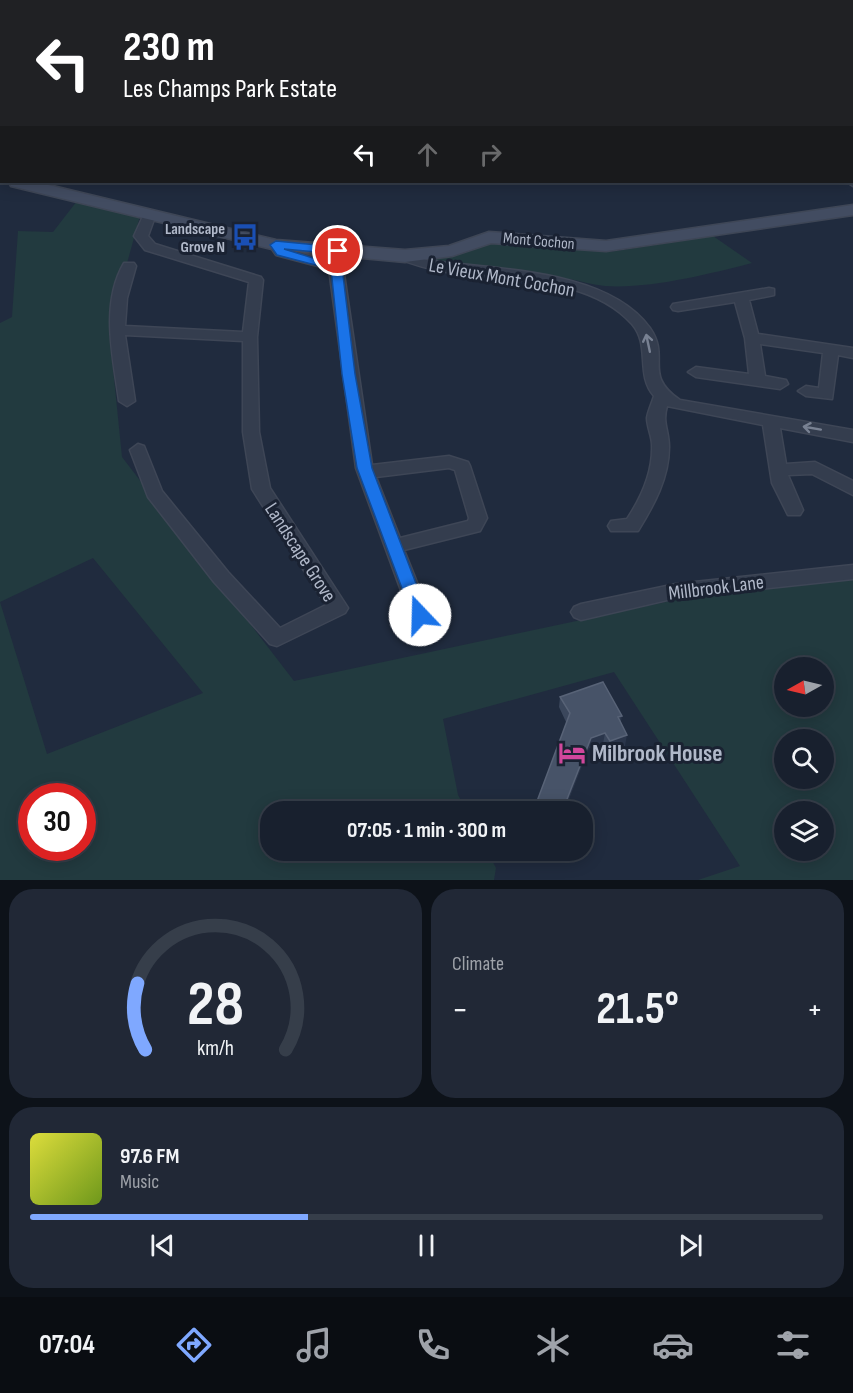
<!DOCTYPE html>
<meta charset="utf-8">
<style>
:root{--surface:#18202e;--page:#212836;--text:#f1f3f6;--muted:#9fa3aa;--line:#363e4a;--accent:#7fa8ff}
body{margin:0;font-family:"Sofia Sans Condensed",sans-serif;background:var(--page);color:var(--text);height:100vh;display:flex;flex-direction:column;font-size:22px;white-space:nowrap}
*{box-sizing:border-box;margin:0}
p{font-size:20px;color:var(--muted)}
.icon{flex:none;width:33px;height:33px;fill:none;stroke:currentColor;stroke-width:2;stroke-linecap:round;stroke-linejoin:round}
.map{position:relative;height:880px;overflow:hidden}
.side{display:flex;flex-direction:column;gap:9px;padding:9px;background:#0d1219;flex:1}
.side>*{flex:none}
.top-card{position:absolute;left:0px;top:0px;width:854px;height:183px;box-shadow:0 3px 15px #0003,0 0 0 2px var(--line);background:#202124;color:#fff;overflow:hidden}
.needle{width:39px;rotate:262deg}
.buttons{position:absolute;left:774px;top:657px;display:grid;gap:12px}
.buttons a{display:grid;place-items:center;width:60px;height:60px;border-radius:50%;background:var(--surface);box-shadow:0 3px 15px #0003,0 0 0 2px var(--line);font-size:30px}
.speed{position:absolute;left:18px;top:783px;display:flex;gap:12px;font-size:30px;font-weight:700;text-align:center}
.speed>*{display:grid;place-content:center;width:78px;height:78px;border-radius:50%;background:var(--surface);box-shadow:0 3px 15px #0003,0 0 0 2px var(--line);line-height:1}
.speed .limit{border:9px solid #d22;background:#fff;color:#111}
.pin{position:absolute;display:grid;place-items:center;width:51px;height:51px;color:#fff;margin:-26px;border:3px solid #fff;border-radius:50%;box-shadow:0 2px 6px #0007}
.me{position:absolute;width:66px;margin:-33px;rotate:339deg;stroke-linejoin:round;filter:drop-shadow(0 0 4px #0008)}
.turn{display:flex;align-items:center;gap:21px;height:126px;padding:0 24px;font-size:27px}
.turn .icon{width:78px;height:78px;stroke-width:2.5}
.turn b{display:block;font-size:42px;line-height:51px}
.lanes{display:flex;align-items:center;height:57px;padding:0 24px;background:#0003;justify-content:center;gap:30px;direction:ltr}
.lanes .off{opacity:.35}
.big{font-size:45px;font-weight:700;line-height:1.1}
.side .widget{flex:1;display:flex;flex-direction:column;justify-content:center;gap:9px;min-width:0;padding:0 21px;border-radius:24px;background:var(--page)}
.side .dial{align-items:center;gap:0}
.dial svg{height:156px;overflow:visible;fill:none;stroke:var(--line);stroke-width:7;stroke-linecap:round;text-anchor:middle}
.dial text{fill:var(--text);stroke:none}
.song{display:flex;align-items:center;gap:18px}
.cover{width:72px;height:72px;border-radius:9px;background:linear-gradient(135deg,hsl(60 70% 55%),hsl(80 70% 35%))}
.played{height:6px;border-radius:3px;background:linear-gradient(90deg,var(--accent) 35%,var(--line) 35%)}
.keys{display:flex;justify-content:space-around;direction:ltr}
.heat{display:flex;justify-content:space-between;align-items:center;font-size:33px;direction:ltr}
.side .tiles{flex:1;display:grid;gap:9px;grid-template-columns:1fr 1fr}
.widget:last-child{grid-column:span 2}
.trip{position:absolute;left:260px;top:801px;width:333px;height:60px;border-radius:24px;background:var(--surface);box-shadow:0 3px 15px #0003,0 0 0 2px var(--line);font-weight:700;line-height:60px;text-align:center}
.tabs{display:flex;height:96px;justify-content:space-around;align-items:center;background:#0a0d12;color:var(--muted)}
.tabs .icon{width:42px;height:42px}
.tabs .current{color:var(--accent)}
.tabs b{font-size:27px;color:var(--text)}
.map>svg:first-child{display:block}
.green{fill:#223a3f;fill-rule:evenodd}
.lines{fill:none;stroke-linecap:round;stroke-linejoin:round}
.street-casing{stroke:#3e4656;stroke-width:3}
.secondary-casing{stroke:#3e4656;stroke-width:3}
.street{fill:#343d4e;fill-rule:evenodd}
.secondary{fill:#424c61;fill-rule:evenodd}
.wall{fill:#3b475c}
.shaded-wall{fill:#2b364b}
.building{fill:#475368;stroke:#586377;stroke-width:1.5}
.oneway{stroke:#788192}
.route{fill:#1a73e8;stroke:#114b97;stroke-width:1.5}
.labels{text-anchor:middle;stroke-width:6;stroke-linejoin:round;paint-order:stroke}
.far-poi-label{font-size:16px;font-weight:bold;fill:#b0b8c9;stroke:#1a2232;text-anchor:end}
.far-street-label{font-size:16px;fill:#b0b8c9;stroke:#1a2232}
.street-label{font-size:20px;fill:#b0b8c9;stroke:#1a2232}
.near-poi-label{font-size:24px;font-weight:bold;fill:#b0b8c9;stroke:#1a2232;text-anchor:start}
</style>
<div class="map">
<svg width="853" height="880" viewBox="0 0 853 880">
<rect width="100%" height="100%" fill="#202b3e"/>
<path class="green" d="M411,0H666L669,1L412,2Z
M77,201L140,216L109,329L122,457L294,681L746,585L853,577V880H698L740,866L614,672L443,719L458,795L467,811L270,812V850L487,851L496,868L494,880H0V602L47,754L203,693L93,558L0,602V323L12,317L18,231L53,232ZM784,668H824V706H784ZM784,740H824V778H784ZM32,796H82V848H32ZM784,812H824V850H784Z
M713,236L752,263C709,274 650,289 605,286C593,285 581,281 569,279L565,283L436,263L430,259L452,256L496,241L609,252Z"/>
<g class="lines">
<defs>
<path id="street" d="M778,0H788V2H779Z
M847,0H853V3Z
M0,63H2V69H0Z
M852,73H853V80H852Z
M853,121V128H852V121Z
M852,176L853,177V186L847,182H852Z
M150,210L156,214L148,236L155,244L261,277L263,280L257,337L259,432L270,488L348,608L345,613L277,646L270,644L214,582L148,497L130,450L138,444L144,446L162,491L228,572L280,628L326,605L252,489L243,432V341L125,335L135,401L127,406L119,401C113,357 100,304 124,263H134L136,266L127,298L125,326L243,332L249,282L145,250L134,236L144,214Z
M276,241L281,242L286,249L341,264L343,267L372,465L449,456L468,462L470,466L487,518L480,531L404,550L430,615L427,620L420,623L413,620L410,615L356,468L329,269L276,255L269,245ZM449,468L455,470L469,518L468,521L400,538L376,477Z
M405,252L426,260C493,270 607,268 650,328C671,358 642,374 680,400L853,430V442L780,428L786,464L815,462L853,481V495L812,474L788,475L803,510L800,515H788L772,483L763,425L667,406C662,423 669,430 669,447C669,478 654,505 638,531H611L608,526L611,521L627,519C641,498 653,472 652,445C652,436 647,427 647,418C648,411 652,403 654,396C635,374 651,346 632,324C576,263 470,290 400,259V253Z
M769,288L774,289V295L749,300L758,334L853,348V358L838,355L832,399L806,396L798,391L806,386L819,388L823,353L760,344L765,376L786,380L788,384L780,389L696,377L688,372L696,367L749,374L745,338L735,302L678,311L673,310L671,307L673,304Z
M853,565V579L676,598L581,620L574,617L571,612L574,607L581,604L676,584Z"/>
<path id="secondary" d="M9,182H36L276,240L405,250L449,246L489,232L606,241L853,205V215L606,251L491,243L452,256L405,262L276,250L11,186Z"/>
</defs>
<use href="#street" class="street-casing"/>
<use href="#secondary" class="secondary-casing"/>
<use href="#street" class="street"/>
<use href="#secondary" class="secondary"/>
</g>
<path class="wall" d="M560,697L621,723L625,746L608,751L603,744L589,748L566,722L559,707Z"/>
<path class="shaded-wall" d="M622,716L620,726L618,717Z
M605,733L603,744L589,748L564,812H562L591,738Z
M627,735L625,746L608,751L610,741Z"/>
<path class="building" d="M603,682L622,716L618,717L627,735L610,741L605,733L591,738L562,812H533L570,713L560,697Z"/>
<defs><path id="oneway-shaft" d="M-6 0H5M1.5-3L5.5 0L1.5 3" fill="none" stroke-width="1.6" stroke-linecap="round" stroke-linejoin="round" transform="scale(1.5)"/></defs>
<g class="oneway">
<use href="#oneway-shaft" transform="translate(648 343) rotate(-102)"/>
<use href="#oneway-shaft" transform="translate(812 428) rotate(-170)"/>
</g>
<path class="route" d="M276,241L338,247L343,251L338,254L284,249L342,267L355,374L372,468L428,615L426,619L420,621L412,615L357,468L342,374L331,269L277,255L270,245Z"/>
<defs>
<symbol id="bus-bare" viewBox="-9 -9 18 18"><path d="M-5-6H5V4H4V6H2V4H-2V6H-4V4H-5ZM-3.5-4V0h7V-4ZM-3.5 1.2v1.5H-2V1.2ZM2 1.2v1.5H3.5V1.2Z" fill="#1a4fb4" stroke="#1a2232" stroke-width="2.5" paint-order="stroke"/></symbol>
<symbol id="hotel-bare" viewBox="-9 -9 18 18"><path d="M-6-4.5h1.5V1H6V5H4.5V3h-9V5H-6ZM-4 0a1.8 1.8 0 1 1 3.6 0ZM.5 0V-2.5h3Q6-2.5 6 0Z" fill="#d1479c" stroke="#1a2232" stroke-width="2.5" paint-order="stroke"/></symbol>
</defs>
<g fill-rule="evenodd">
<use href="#bus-bare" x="226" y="218" width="38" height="38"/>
<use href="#hotel-bare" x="553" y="734" width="38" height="38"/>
</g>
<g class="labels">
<g class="far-poi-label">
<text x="225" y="234">Landscape<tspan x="225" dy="18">Grove N</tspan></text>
</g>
<g class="far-street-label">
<text transform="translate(539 240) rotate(5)" y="6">Mont Cochon</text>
</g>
<g class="street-label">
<text transform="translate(502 277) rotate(10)" y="7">Le Vieux Mont Cochon</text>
<text transform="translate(301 552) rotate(57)" y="7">Landscape Grove</text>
<text transform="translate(716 587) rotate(-7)" y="7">Millbrook Lane</text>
</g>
<g class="near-poi-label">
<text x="592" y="761">Milbrook House</text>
</g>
</g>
</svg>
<div class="buttons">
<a><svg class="needle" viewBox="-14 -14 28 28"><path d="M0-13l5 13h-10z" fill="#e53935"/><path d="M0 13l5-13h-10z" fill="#9fa3aa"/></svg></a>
<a><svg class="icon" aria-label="search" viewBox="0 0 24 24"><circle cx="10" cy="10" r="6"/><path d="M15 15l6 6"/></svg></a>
<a><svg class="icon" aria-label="layers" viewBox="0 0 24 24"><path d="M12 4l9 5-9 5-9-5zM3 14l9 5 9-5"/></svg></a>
</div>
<div class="speed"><div class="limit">30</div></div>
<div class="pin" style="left:338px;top:251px;background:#d93025"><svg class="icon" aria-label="arrive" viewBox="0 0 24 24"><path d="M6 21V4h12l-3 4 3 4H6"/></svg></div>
<svg class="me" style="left:420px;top:615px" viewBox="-20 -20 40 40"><circle r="19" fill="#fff"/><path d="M0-13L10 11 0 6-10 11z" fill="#1a73e8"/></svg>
<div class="trip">07:05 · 1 min · 300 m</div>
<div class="top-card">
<div class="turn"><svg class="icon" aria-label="left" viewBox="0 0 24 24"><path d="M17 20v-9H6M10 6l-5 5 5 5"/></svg><div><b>230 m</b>Les Champs Park Estate</div></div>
<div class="lanes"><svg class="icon" aria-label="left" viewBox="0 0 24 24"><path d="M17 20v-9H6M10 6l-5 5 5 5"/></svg><svg class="icon off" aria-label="ahead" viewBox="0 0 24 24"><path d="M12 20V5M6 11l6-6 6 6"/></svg><svg class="icon off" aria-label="right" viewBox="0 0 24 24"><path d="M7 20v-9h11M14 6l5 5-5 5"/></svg></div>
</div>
</div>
<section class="side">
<div class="tiles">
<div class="widget dial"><svg viewBox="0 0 100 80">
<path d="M14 69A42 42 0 1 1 86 69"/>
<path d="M14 69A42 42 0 0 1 10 35" stroke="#7fa8ff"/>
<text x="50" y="56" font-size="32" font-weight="700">28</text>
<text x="50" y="72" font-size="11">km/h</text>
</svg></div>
<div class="widget"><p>Climate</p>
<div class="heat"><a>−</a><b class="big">21.5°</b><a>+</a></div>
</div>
<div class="widget">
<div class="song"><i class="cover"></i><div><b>97.6 FM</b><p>Music</p></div></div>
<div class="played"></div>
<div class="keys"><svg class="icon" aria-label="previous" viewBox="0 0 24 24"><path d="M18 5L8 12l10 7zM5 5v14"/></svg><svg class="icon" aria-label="pause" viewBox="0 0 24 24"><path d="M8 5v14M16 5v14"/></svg><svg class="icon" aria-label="next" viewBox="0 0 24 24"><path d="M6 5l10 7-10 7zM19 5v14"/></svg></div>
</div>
</div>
</section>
<nav class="tabs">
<b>07:04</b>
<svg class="icon current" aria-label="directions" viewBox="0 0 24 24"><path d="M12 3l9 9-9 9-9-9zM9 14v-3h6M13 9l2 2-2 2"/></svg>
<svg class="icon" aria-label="music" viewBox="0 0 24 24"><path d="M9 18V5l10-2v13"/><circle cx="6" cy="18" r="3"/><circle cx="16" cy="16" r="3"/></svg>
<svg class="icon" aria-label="phone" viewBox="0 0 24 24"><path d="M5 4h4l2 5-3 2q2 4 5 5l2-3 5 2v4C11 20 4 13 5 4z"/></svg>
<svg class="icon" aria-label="climate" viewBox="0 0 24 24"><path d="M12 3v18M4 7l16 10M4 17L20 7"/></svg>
<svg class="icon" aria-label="car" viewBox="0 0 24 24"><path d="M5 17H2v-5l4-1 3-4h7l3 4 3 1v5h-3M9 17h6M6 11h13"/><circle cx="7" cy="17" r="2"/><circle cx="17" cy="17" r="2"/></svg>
<svg class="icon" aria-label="filters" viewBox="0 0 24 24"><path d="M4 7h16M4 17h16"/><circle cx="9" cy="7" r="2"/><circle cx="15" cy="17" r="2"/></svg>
</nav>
